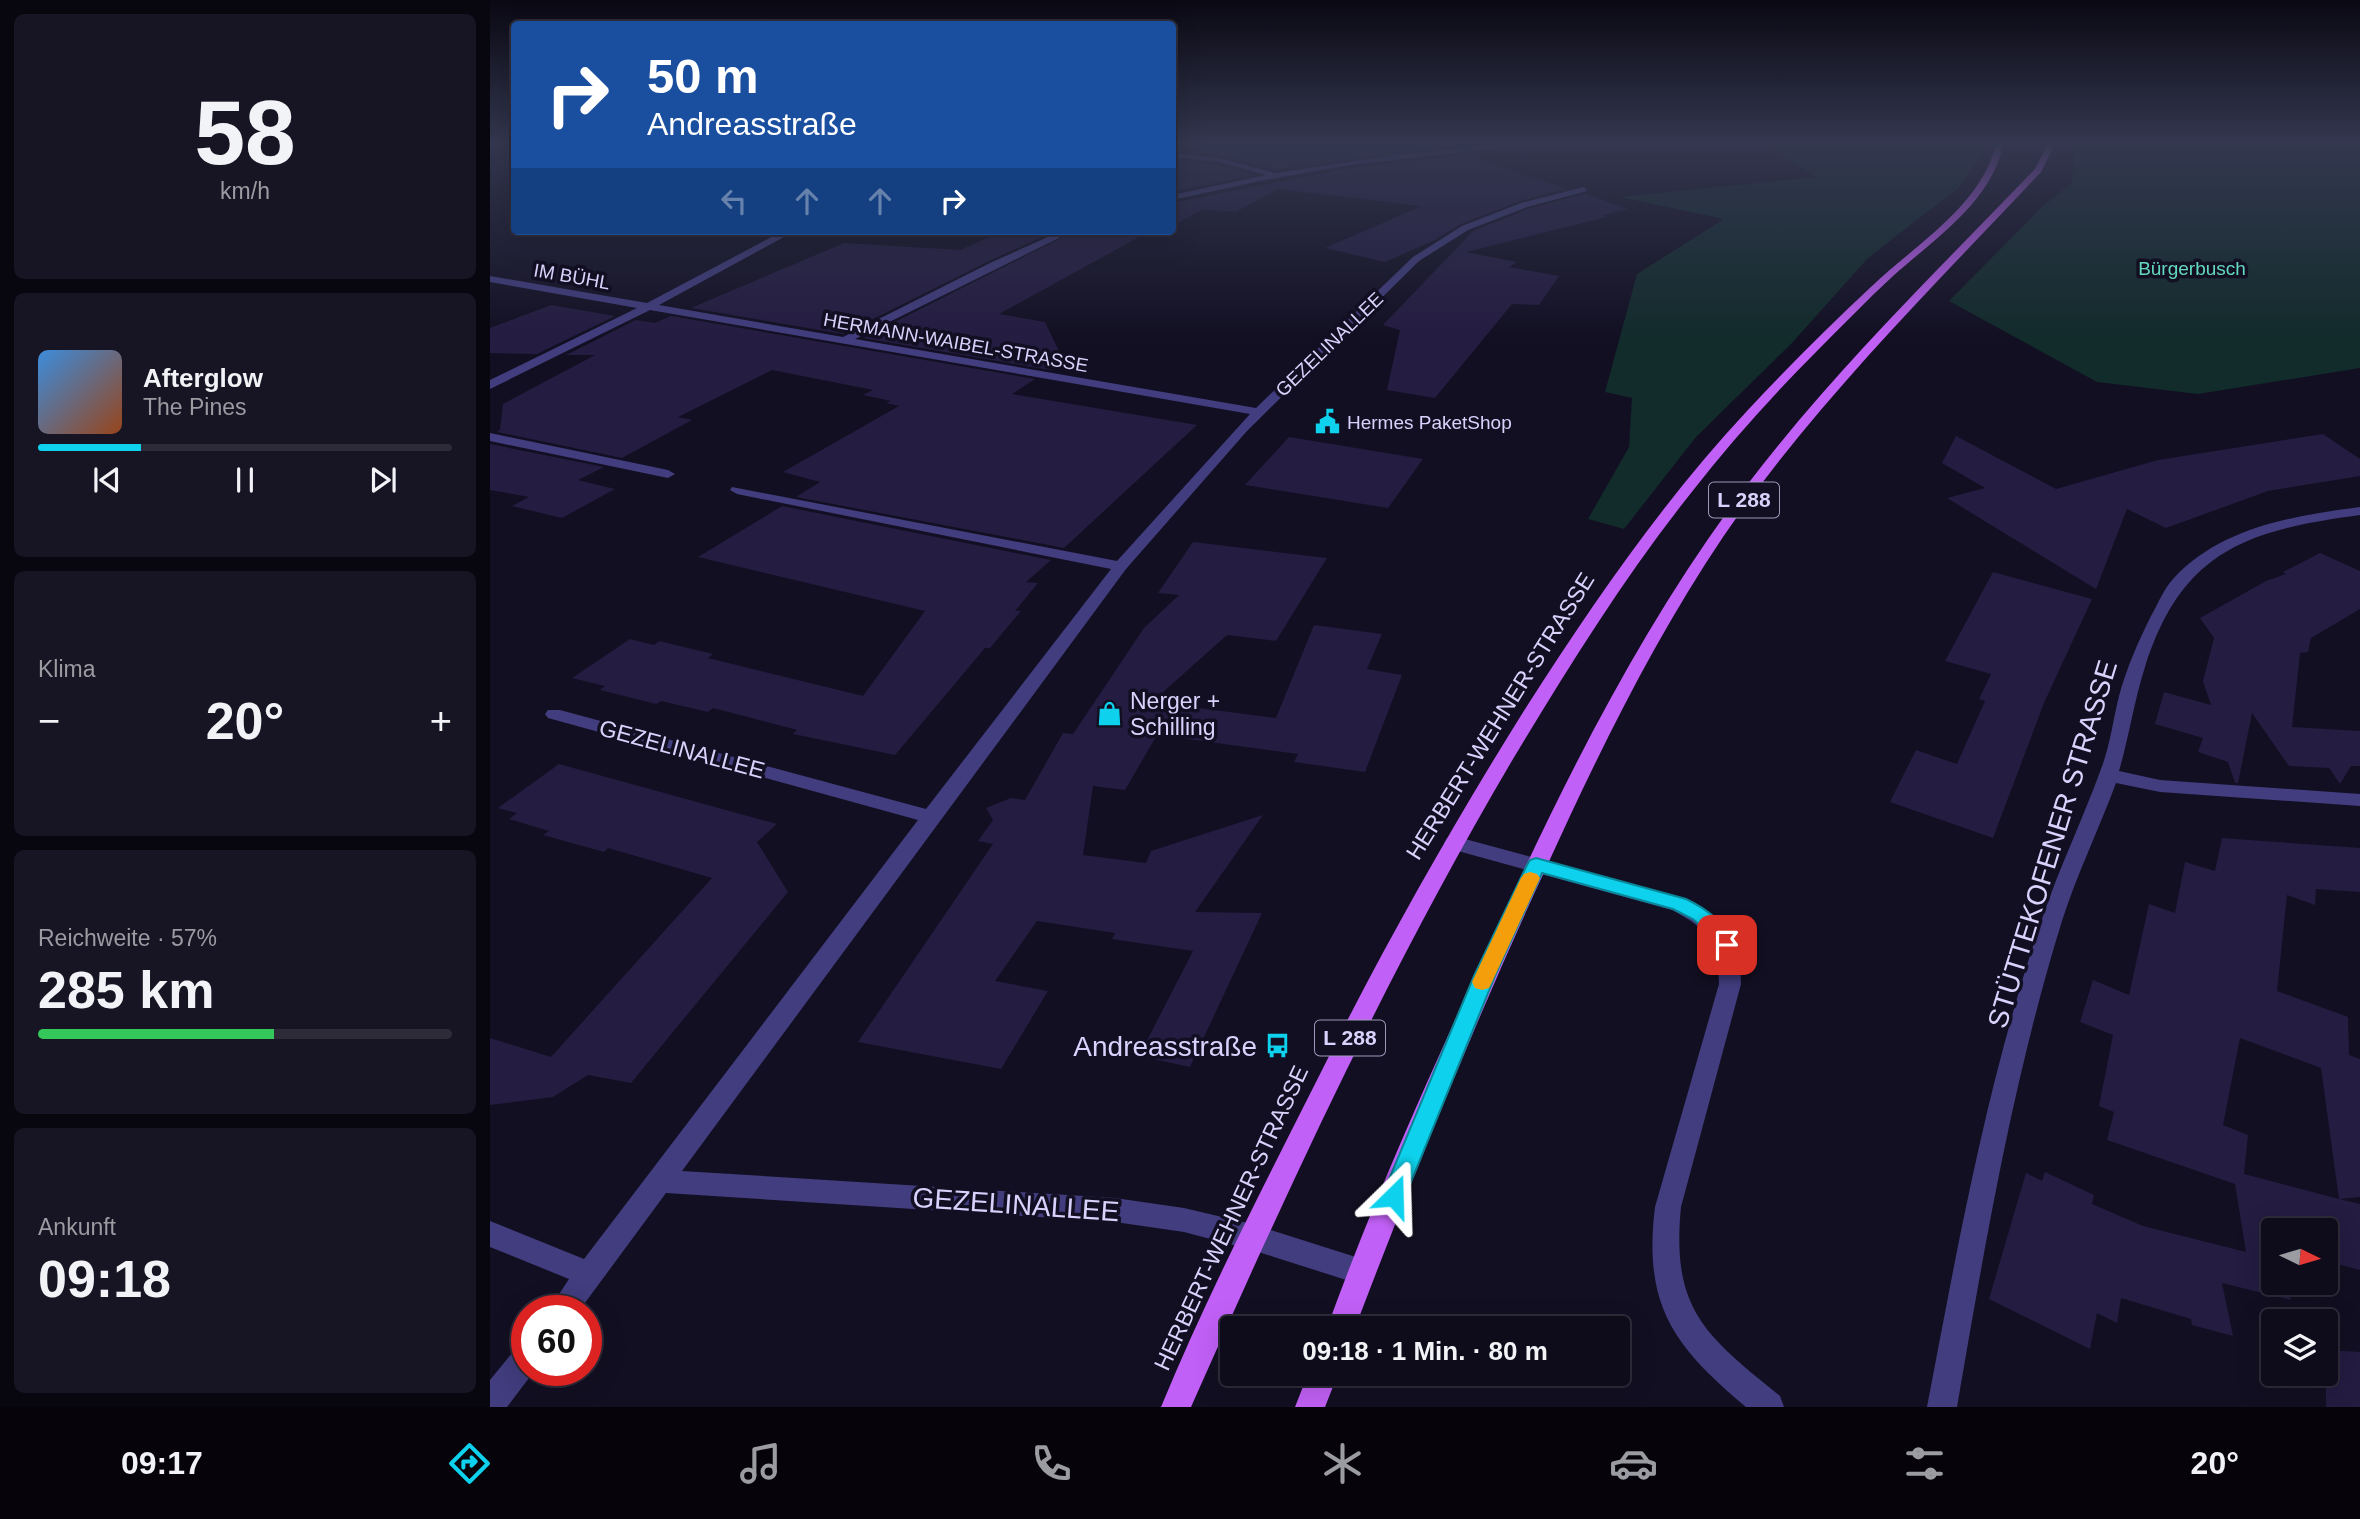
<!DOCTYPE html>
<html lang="de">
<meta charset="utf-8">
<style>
:root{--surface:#0e0b1a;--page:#171423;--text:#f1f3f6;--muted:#9b9ba2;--line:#2e2b39;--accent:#0ed2ed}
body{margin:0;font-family:Arial,sans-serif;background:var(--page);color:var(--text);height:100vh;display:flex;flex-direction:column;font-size:26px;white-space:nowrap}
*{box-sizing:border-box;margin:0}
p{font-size:23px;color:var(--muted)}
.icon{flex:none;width:38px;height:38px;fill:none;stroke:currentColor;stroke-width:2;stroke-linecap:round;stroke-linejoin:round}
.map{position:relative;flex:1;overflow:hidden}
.details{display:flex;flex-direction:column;gap:14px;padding:14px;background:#08060e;width:490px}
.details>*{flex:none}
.guide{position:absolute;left:21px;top:21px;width:665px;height:214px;border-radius:7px;box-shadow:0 7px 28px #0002,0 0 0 2px var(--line);background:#1a4fa0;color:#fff;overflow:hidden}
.needle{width:46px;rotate:95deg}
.tools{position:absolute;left:1771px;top:1218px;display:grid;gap:14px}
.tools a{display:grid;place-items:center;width:77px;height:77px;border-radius:7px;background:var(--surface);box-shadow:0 7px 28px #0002,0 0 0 2px var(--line);font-size:35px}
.speed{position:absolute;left:21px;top:1295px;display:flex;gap:14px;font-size:35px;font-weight:700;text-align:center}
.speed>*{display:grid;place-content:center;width:91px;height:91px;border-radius:50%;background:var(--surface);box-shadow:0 7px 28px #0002,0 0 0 2px var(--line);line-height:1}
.speed .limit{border:10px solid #d22;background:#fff;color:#111}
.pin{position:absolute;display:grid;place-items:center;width:60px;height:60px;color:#fff;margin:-30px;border-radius:14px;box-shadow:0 4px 10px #0006}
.me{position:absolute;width:77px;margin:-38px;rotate:22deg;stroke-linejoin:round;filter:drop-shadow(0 0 5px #0008)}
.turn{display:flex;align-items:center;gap:24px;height:147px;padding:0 21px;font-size:32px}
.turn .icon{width:91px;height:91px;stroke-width:2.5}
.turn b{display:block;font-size:49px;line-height:60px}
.lanes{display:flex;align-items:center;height:66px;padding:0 21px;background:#0003;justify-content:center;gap:35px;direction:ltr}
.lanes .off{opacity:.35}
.big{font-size:52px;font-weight:800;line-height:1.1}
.details .widget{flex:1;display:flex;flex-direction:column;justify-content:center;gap:10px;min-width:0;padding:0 24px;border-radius:10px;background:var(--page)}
.details .dial{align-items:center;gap:0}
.dial b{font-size:91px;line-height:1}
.song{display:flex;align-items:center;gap:21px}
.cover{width:84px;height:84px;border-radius:10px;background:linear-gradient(135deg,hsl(210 70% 55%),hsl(20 70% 35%))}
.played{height:7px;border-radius:4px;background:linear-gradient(90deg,var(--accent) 25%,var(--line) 25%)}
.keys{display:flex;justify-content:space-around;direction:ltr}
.heat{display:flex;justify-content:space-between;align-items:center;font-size:38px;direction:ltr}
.charge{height:10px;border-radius:5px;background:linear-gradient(90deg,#34c759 57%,var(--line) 0)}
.trip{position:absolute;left:730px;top:1316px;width:410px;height:70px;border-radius:7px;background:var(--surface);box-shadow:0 7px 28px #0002,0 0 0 2px var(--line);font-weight:800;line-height:70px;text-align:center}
.tab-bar{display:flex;height:112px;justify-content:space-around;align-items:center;background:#06040a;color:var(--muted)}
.tab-bar .icon{width:49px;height:49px}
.tab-bar .current{color:var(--accent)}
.tab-bar b{font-size:32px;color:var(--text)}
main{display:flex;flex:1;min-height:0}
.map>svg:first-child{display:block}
.green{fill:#122b2b}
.building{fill:#241c41;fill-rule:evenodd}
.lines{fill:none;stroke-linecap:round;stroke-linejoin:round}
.street{fill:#413d7e;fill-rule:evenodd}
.primary{fill:#c160f6;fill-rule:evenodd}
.route{fill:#0ed2ed;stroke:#09889a;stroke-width:2}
.slow{fill:#f59e0b}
.labels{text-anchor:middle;stroke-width:7;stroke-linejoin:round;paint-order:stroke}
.far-park-label{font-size:19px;fill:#62d8bd;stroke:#120f22}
.far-street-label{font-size:19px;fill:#d8d2fc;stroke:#120f22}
.far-poi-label{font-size:19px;fill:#d8d2fc;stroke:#120f22;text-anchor:start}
.shield{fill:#120f22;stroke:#9d98bb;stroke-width:2}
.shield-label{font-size:21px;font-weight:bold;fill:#d8d2fc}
.poi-label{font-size:23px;fill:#d8d2fc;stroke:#120f22;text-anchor:start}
.street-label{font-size:23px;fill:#d8d2fc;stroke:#120f22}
.near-street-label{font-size:28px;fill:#d8d2fc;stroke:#120f22}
.near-poi-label{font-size:28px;fill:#d8d2fc;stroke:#120f22;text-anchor:end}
</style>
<main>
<section class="details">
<div class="widget dial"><b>58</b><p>km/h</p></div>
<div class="widget">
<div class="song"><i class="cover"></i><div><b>Afterglow</b><p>The Pines</p></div></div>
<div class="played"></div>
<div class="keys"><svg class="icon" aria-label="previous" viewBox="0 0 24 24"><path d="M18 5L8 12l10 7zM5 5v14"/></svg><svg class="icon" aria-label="pause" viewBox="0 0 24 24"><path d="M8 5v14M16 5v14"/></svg><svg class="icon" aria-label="next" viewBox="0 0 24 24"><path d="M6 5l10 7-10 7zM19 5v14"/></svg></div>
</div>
<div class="widget"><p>Klima</p>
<div class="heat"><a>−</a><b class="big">20°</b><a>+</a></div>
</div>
<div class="widget"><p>Reichweite · 57%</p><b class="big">285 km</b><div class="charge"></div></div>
<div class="widget"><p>Ankunft</p><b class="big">09:18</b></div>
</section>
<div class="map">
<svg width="1870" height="1407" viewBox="0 0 1870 1407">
<rect width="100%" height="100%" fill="#120f22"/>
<path class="green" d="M1273,144H1491V156L1468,188L1378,258L1301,344L1206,437L1134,529L1098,519L1139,447L1142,398L1115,392L1147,274L1234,219L1130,197L1326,177Z
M1584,144H1870V368L1708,394L1607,382L1459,301L1553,206L1582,183Z"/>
<path class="building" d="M720,144H941L953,148L785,170L730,155L706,153Z
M974,155L1077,189L1030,201L971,224L945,240L895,262L835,248L932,206L787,189L746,212L713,209L682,226V203L860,168Z
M696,161L729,165L765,175L682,192V162Z
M1095,194L1138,209L1113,215L1117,217L976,252L1027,262L1019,267L1069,276L1049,305L1022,304L945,398L897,390L910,330L893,325L983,231L1038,209Z
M514,231H565L499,261L353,334L201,308L354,243L470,250Z
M585,231H660L509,314L555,322L574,361L560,370L373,338Z
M61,305L125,316L47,354L0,353V328Z
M181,316L545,379L522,394L707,425L574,548L306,497L330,482L293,472L409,406L396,403L401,401L373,395L383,390L282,370L188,417L202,420L132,458L7,432L10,430L13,404L105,355H76L146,320L165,323Z
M1833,434L1870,459V476L1778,491L1676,528L1637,509L1606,589L1457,498L1495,488L1452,463L1466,436L1566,489L1668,460Z
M799,437L933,459L898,508L755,485Z
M0,444L114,467L88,480L125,489L72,518L22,506L39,497L0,490Z
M292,506L561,560L536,582L548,583L525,611H531L500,648H495L405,755L303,734L307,730L223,708L218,712L171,701L166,704L110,690L115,686L82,678L140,639L164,645L169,641L223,654L218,658L373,696L435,611L208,557Z
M703,542L837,558L786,641L737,635L662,702L786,718L824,625L892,634L877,669L912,675L875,772L804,762L808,754L667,735L635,790L603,786L593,855L656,863L661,851L773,815L705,912L772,913L700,1067L649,1056L703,951L622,939L625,933L547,921L505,981L558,991L511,1069L368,1042L503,844L488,841L503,820L496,808L521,798L535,800L573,733L583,734L654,628L689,595L668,593Z
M1830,553L1870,571V609L1821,638L1818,652L1810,653L1802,727L1870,731V766H1861L1850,784L1839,768L1799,766L1762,713L1748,783H1745L1738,762L1708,752L1713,738L1665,724L1674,692L1721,705L1713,681L1724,638L1710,618L1776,581L1796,574L1793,572Z
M1503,572L1602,599L1554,703L1503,838L1400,802L1426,750L1467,764L1495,701L1489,699L1501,674L1455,661Z
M69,764L287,824L267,842L298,892L141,1083L98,1075L63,1097L0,1105V1038L61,1057L222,878L118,848L114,852L53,835L59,831L19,819L27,813L8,808Z
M1732,838L1870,848V892L1826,889L1825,905L1797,895L1787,991L1858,1017L1859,1055L1870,1059V1197L1849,1199L1870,1204V1270L1836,1261V1230H1783V1283H1798L1801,1300L1732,1283L1743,1336L1702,1325L1701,1319L1631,1298L1627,1323L1607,1313L1600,1349L1499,1299L1536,1173L1552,1181L1555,1172L1604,1195L1602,1204L1653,1226L1756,1252L1745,1184L1617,1140L1624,1112L1609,1106L1623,1035L1590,1022L1603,980L1639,995L1659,904L1685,913L1695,862L1725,871ZM1750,1038L1831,1068L1849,1199L1754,1174L1758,1135L1733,1125Z
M1836,1350L1870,1352V1407H1836Z"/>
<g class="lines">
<path class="street" d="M1018,144H1044L860,165L770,181L682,200V195L776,175L729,162L682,157V153L729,158L785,173L905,155Z
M1864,144H1870V146H1865Z
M1094,187L1097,191L1037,207L978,230L929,261L757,431L636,569L192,1171L625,1198L694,1208L762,1224L872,1259L882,1263L886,1272L882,1281L872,1285L762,1250L694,1232L625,1222L176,1193L89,1311H58L79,1279L0,1247V1221L94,1259L428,820L58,718L55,714L58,710H70L436,809L621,569L247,494L240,490L242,487L627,561L760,414L160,310L0,389V380L147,308L0,282V276L157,303L293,231H305L169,305L353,337L500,263L571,231H583L365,339L766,408L923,257L972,226L1031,203Z
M0,433L178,470L185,474L178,478L0,441Z
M1870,507V515C1758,530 1692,550 1655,667C1644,701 1639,737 1629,771L1670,780L1870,794V806L1670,792L1626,783C1609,829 1587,874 1572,921C1523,1079 1495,1244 1467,1407H1437C1468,1244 1498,1077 1552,919C1569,868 1593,819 1611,769C1620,746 1623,720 1629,696C1637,667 1648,642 1661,616C1668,604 1673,590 1683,579C1731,527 1803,516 1870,507Z
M964,836L1196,899C1235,919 1251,939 1251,984L1191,1207C1181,1310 1215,1335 1290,1396L1294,1407H1256C1183,1346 1153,1305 1165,1207L1229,984C1229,943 1218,929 1182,910L957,848L954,843L957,838Z
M37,1343V1370H45L17,1407H0V1380L27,1347Z"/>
<path class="primary" d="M1506,144H1513C1503,201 1443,240 1403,276C1377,300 1352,326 1327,351C1282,396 1240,443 1201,493C1134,577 1078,668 1023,759C900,967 799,1186 701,1407H671C716,1298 770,1193 823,1088C888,957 959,830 1037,706C1103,603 1173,501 1257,411C1297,368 1339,326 1382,286C1425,245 1492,205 1506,144Z
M1558,144H1565L1551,172C1441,289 1324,404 1233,537C1163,641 1108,754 1056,868C986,1019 924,1173 865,1328H837C881,1206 935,1085 990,966C1065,799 1146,632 1257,485C1343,372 1446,272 1545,169Z
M818,1374H848L835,1407H805Z"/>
</g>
<linearGradient id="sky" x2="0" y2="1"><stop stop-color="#0a0813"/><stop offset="0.42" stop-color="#33374f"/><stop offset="1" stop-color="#33374f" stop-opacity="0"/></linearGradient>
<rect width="1870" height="340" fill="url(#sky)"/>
<path class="route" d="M1046,858L1196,899C1219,910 1234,923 1247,945L1244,951L1237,953L1230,951L1218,933L1203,919L1183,909L1052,873L1005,976L912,1204L904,1207L895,1204L892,1196L984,976L1037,865L1040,860Z"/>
<path class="slow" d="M1040,872L1047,874L1050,878L1002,982L999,988L992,990L985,988L982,982L1031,878L1034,874Z"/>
<defs>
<symbol id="civic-bare" viewBox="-9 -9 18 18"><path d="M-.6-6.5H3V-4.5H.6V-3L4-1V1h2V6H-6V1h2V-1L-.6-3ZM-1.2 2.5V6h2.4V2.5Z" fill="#0ed2ed" stroke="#120f22" stroke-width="2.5" paint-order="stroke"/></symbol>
<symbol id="shop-bare" viewBox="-9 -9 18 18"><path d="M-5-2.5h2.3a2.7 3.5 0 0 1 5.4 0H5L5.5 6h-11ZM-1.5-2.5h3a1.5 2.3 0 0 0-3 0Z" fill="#0ed2ed" stroke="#120f22" stroke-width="2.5" paint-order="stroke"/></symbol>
<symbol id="bus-bare" viewBox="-9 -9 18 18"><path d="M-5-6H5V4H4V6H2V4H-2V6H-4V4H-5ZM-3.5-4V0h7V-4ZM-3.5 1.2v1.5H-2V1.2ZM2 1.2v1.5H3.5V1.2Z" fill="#0ed2ed" stroke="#120f22" stroke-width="2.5" paint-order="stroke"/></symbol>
</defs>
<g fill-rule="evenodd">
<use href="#civic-bare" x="820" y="404" width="35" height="35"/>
<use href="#shop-bare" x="602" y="696" width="35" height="35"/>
<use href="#bus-bare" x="770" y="1028" width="35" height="35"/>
</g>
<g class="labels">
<g class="far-park-label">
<text x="1702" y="275">Bürgerbusch</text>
</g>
<g class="far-street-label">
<text transform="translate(82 276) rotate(10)" y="7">IM BÜHL</text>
<text transform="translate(466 342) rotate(10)" y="7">HERMANN-WAIBEL-STRASSE</text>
<text transform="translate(839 344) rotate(-44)" y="7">GEZELINALLEE</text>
</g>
<g class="far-poi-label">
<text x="857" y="429">Hermes PaketShop</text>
</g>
<g class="shield">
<rect x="1219" y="482.5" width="70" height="35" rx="5"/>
<rect x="825" y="1020.5" width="70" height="35" rx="5"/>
</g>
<g class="shield-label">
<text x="1254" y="507">L 288</text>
<text x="860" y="1045">L 288</text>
</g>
<g class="poi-label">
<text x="640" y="709">Nerger +<tspan x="640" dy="26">Schilling</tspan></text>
</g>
<g class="street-label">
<text transform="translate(1010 716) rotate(-58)" y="8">HERBERT-WEHNER-STRASSE</text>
<text transform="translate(192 749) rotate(15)" y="8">GEZELINALLEE</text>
<text transform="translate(741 1218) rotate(-65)" y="8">HERBERT-WEHNER-STRASSE</text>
</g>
<g class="near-street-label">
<text transform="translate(1562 844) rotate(-73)" y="10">STÜTTEKOFENER STRASSE</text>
<text transform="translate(526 1204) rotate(4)" y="10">GEZELINALLEE</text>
</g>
<g class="near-poi-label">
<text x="767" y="1056">Andreasstraße</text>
</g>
</g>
</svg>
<div class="tools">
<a><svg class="needle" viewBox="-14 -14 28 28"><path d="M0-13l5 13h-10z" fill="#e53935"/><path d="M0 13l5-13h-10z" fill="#9b9ba2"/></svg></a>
<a><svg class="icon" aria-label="layers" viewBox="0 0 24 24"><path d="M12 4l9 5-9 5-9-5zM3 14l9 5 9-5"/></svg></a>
</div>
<div class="speed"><div class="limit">60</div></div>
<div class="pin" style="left:1237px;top:945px;background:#d93025"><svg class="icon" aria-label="arrive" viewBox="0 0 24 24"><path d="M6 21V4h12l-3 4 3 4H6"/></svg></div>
<svg class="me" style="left:904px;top:1196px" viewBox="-20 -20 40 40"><path d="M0-17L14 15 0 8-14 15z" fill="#0ed2ed" stroke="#fff" stroke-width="4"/></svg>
<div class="trip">09:18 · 1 Min. · 80 m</div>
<div class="guide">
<div class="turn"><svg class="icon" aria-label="right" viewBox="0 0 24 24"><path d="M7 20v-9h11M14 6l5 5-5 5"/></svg><div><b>50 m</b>Andreasstraße</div></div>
<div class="lanes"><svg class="icon off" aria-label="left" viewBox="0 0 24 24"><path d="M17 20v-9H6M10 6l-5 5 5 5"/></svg><svg class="icon off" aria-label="ahead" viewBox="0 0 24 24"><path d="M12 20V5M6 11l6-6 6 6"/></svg><svg class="icon off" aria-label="ahead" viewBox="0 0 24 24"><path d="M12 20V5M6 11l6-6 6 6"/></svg><svg class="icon" aria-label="right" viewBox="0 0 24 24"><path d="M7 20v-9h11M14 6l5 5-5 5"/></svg></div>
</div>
</div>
</main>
<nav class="tab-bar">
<b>09:17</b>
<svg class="icon current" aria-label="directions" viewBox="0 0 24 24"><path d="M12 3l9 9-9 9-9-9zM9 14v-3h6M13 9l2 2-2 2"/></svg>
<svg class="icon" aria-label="music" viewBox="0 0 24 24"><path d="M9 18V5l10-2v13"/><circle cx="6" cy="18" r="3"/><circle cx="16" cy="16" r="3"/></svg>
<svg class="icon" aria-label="phone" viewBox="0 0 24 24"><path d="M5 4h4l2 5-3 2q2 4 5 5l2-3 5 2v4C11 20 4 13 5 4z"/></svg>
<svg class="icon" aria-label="climate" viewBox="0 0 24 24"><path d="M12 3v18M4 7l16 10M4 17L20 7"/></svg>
<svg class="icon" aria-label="car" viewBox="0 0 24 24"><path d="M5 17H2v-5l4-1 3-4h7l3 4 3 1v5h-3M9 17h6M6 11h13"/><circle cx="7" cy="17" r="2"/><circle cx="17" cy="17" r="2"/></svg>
<svg class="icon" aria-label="filters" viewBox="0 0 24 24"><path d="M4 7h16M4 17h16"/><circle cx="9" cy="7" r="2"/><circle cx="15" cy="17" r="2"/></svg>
<b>20°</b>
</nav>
